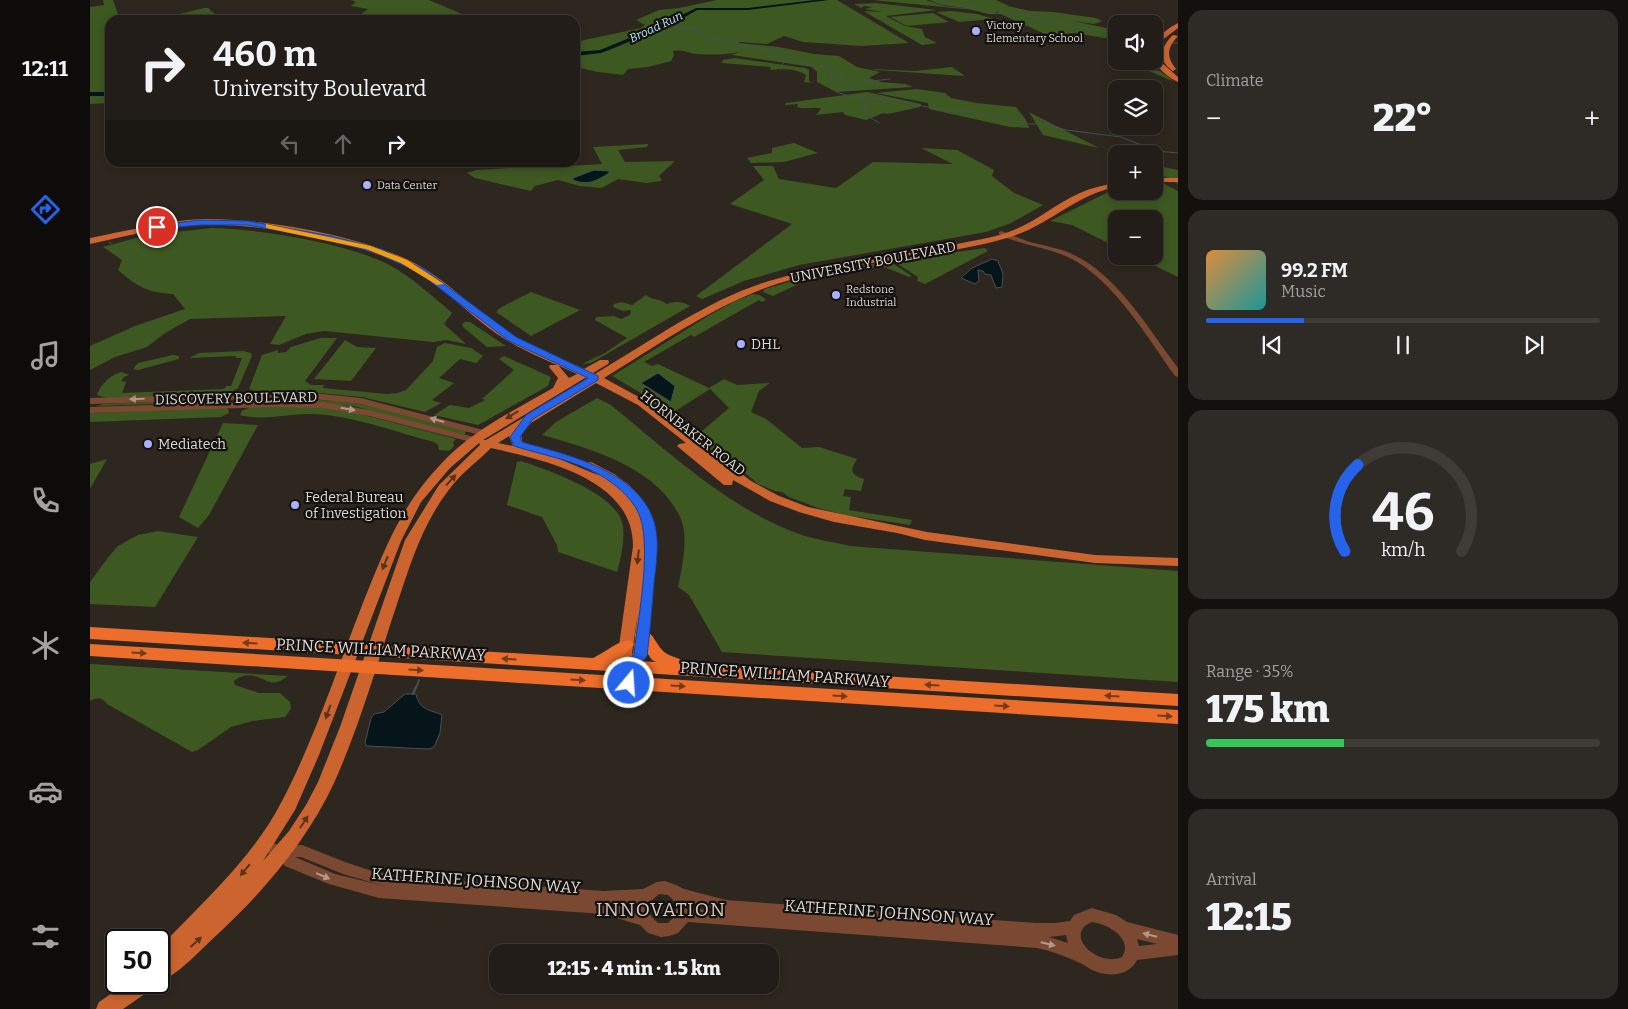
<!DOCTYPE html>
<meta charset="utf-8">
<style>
:root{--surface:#221d18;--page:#2e2a25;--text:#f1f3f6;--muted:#a2a2a2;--line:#3f3b37;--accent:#2563eb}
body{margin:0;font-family:Bitter,serif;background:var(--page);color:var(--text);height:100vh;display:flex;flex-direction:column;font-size:19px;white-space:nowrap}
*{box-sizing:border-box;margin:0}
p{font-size:16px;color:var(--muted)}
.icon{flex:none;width:28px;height:28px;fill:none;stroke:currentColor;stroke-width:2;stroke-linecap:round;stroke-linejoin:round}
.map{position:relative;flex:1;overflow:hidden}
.sheet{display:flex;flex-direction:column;gap:10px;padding:10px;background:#13100d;width:450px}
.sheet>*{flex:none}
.hud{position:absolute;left:15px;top:15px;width:475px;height:152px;border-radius:15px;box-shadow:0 2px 8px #0003,0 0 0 1px var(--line);background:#221d18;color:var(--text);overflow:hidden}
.controls{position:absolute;left:1018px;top:15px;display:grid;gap:10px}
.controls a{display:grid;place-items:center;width:55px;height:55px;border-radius:10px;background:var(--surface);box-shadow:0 2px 8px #0003,0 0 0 1px var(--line);font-size:25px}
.speed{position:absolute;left:15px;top:929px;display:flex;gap:10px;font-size:25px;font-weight:700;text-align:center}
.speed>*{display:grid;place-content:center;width:65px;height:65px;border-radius:50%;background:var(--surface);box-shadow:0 2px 8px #0003,0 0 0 1px var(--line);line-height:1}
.speed .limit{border:2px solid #111;border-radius:8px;background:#fff;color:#111}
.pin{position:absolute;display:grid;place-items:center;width:42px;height:42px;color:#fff;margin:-21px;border:2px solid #fff;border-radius:50%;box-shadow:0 1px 5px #0007}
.me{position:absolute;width:55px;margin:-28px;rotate:18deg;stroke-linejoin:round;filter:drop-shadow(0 0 4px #0008)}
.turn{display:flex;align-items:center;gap:18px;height:105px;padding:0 25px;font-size:22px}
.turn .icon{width:65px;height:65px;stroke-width:2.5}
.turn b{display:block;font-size:35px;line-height:42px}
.lanes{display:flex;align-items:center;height:48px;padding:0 25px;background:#0003;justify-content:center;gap:25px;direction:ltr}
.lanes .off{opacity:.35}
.big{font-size:38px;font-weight:800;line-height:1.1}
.sheet .tile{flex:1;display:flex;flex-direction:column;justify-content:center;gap:8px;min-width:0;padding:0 18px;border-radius:15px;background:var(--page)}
.sheet .dial{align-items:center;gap:0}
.dial svg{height:130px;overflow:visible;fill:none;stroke:var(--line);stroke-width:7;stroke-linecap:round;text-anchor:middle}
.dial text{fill:var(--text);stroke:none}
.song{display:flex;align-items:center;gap:15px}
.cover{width:60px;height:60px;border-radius:8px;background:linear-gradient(135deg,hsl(30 70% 55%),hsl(180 70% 35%))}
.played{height:5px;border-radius:2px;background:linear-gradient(90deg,var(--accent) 25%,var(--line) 25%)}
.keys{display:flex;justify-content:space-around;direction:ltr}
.heat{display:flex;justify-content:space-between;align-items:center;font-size:28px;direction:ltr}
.charge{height:8px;border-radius:4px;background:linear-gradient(90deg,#34c759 35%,var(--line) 0)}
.trip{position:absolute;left:399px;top:944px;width:290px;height:50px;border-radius:15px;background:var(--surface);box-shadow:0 2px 8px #0003,0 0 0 1px var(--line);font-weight:800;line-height:50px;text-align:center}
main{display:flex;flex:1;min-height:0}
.dock{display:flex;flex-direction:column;width:90px;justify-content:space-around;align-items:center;background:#0e0c0a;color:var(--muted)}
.dock .icon{width:35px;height:35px}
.dock .active{color:var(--accent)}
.dock b{font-size:22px;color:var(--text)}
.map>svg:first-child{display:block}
.green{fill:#3d5821}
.water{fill:#06151a;stroke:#465052}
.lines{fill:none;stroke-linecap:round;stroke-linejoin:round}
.stream-far2{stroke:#465052;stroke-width:1}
.stream-far1{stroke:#465052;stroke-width:2}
.stream{stroke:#465052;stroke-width:2.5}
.river{fill:#06151a;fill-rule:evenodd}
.minor{fill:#7b4931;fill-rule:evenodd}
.major{fill:#cc642f;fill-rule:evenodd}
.highway{fill:#ec6e2a;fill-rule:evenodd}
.oneway{fill:#b1988b}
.oneway2{fill:#5d321b}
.oneway3{fill:#753a1a}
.route{fill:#2563eb;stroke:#184099}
.slow{fill:#f59e0b}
.poi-dot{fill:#a8b0fc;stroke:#13100d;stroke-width:2}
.labels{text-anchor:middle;stroke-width:4.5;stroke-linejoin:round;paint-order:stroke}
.far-poi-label{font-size:11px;fill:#ddd8d4;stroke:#13100d;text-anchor:start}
.far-water-label{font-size:12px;font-style:italic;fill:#afe1f3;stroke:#13100d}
.street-label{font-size:14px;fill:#ddd8d4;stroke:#13100d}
.poi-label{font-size:14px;fill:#ddd8d4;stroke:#13100d;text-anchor:start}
.near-street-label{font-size:16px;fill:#ddd8d4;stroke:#13100d}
.near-quarter-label{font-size:19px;letter-spacing:1px;fill:#d2c8c0;stroke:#13100d}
</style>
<main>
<nav class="dock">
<b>12:11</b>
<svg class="icon active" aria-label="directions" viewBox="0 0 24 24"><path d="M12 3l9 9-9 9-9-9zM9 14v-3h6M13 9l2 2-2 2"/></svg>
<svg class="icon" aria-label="music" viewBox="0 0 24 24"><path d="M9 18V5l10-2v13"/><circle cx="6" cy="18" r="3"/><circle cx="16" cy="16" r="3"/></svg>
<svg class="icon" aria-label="phone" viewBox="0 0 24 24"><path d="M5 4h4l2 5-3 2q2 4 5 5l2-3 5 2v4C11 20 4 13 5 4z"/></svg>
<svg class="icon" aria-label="climate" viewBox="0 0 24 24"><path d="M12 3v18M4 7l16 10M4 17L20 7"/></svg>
<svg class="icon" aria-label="car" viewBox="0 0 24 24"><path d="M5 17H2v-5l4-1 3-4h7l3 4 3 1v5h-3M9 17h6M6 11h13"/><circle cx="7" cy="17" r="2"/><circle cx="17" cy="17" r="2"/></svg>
<svg class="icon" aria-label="filters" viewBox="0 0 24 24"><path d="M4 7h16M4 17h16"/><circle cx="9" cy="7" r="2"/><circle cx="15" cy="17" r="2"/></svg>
</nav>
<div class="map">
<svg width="1088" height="1009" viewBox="0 0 1088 1009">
<rect width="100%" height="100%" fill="#2e2720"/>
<path class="green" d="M0,0H23L29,17V20H20V103L0,104V7L14,5L13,0Z
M261,0H339L386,20H263L278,9L261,6L266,2Z
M627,0H747L819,43L772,46L713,42L694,36L677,44L649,42V43L689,47L724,54L749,56L767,67L790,72L779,78L791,82L815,84L823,87L746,92L727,82V72L722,67L642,55L649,52C635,55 621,55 607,54C598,53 593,49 583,51L584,55L581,61L558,67L538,69L533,75L508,72L485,67V42L551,28L555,25L546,20L569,10L589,8Z
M782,0H836L854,6L881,9L852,5L839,0H906L919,6H917L941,11L963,12L1006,18L1012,21L1004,24L983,21L1026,30V40L985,33L957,35L906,12L905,14C894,15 885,9 874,9Z
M786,3L847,10L796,16L815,26L832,29L835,37L847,43L832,45L775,12L776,11L792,12L775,9L782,7L774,6L771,8L764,4Z
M114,8H118L126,15L140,17L174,14L182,20H65Z
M861,11L887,14L904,19L869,22L846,12Z
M843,13L859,22L817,26L800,17Z
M645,58L715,68L719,70V81L723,83L714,82L716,75C706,68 691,69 680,70L681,67L632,63L633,60Z
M1035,61L1056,62L1060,65H1065L1068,69L1062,68L1063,70L1070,71L1085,82Z
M862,67L875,76L786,70L783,69L825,71Z
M827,89L855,93L861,98L886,103L926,107L936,120L939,128L920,127L839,109L838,103L786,93Z
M777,92L831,104L830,107L798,114L793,113L776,120L755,115L753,112L726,115L731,109C723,106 715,110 707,107L708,104L695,105L696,103Z
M939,112L1009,148L953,135Z
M704,143L728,153L694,162L661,163L657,158L682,153V148Z
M558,144L557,147L528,150L535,162L585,161L569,176L572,180L571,181L557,183L528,179L512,188L490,186L468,180L445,186L441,191L385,178L377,173L386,170L453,166L460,167L512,164L503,147Z
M831,148L867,150L904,170L902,176L924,193L953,205L921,223L896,232L709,265L654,281L612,299L606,296L702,224L640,204L674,180L663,166H683L689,179L746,188L783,162L863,164Z
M1064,165L1088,170V184L1064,171Z
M1074,184L1088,191V277L1045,256H1064V219H1026V247L982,225L960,221L1018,192L1026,190L1064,191V185Z
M122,228C170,229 268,244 308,270C327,282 345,298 362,313L354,324L376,344L356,340L343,342L234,331L216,334L189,345L180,344L196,316L100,319L75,333L57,347L25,357L0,370V346L45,326L95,309L83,294C58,293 46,286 28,270L32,260L13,247L57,235Z
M895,248L898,251L835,284L827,281L828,277L803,261Z
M799,261L822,276L819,277L792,266L715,281L683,296L673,292L675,289L713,278Z
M441,292L490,310L441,336L406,312L410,308Z
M663,294L670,295L676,300L672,302L669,300L604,337L601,335L554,362L562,366L568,364L619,388L634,379L647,385L680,383L669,391L661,412L676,419L712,448L729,447L767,459C760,470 760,474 774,479L771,491L755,489L753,496L761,497L759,510L822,520L820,525L755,515L728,508L699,497L692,492L685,491L668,484L638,458L631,457L605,437L639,408L620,389L579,415L549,392L522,376L618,316L645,301Z
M556,295C562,301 571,298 576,304C584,301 593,301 600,306L501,363L492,364L515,353L537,338L505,320L506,317L524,316L531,319L540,315L541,310L533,311L523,307L524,304L531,302L542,305Z
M375,322H380L416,346L397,347L373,327L372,324Z
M230,338H247L215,381L221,385H234L233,388L297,394L308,393L316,390L343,361L347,347L355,343L381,348L393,356L386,363L370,359L349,378L364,383L342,400L351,403L335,412L272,397L220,392H167L159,389L172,355L188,350V353L196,352L201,347Z
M255,340L267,347L286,348L261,381L224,379Z
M153,351L161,353L162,356L148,388L141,392L17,398L7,395C10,385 21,374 32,372L39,375L34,377L31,381L36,382L32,393L134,389L136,386H141L152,358H146V356L99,358L109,353Z
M83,355L89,356V359L48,370L43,369L48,363Z
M414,356L461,377L458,386L388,425L344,415L360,405L379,408L395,400L392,399L424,370L409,359Z
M196,398L246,401L278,405L377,431L374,435L263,406L163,400Z
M507,398L521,405C576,450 643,512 712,535C727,540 744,542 760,546L1088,571V682L632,652L599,595L588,587C592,567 598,541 592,522C591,517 587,512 585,508C559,465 498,448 452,435L466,422Z
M135,399L125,402L6,406L13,404Z
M162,406L230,407L266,413L366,439L363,442L364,446L359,451L349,450L348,445L344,442C305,432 259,414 219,414C197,414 173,421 150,415L152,411Z
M135,407L138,409L139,413L131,417L0,422V413Z
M133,423L168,425L119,515L108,528L89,517Z
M17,459L1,487L0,489V464Z
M431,461C458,470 524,493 532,522C536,535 531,559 527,572L468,552L467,545L452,517L417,505L427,462Z
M68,531L108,537L65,607L0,604V582L20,555L28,546L48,535Z
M0,664L198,676C195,678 191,681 187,682C176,686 164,666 144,681L145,685L169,693H190L200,702L201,709L195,717L162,721L141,727L108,750L102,752L17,704C12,697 6,697 0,701Z"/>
<path class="water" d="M504,170L519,171V173C507,181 497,186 483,180V178Z
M902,259L908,261L913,274L912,287L906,288L901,275L895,274L893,271L888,270L889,281L885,284L871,278L882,268Z
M568,373L585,386L581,402L551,383Z
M315,694H326C330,711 339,709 352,715L350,733L344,747L339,749L277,746L275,743L281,718L284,714L294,712Z"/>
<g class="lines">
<path class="stream-far2" d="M844,0L846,2L882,7L902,13L935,15L1002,30L1026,33
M571,26L606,29L608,30L606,33L610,35L686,52L689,55L720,65L741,68L743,71L740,73L742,75L740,81L749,88L747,92L761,97L798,99L853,110L888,112L938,124H956L976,130L1031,137L1067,151L1088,153
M1083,43H1088
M690,67L698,58
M743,70L750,74L752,83L755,86H765L773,82L800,79
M772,100L777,101L776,105L771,107L778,109L775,114L789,123
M19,242L39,259V267L55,282L71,287"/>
<path class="stream-far1" d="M326,688L329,680"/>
<path class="stream" d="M323,694L326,687"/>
<path class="river" d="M725,0H739L658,10H607L588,21L524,48L511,53L485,56V52L510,50L520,46L584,19L606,8H658Z
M0,92H20V96H0Z"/>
<path class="minor" d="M911,231C921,234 930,239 940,242C955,246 970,248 984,255C1028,276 1060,331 1088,368V377L1085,376C1057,337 1024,280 980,258C960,248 937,246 917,238L909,234V232Z
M189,392L223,393L271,398L397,431L399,433L394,436L271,404L223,399L189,398L0,404V398Z
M182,401L233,402L279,410L388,438L390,440L385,443L279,416L233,408L182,407L0,413V407Z
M174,840L192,846L212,845L255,862L282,871L312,877L514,891L553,889L567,882L575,881L586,885L594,889L636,900L946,923H965L980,921L984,915L1002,908L1005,909L1026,915L1037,922L1088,935V955L1047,960C1039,977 1017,977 1002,970C997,967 993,964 988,962C975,956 961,951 947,948L598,922L588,933L579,936L571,937L558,933L550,925L513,914L289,898L239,884L195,866L187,856L169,850L167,846L169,842ZM205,857H211L253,874L295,886L245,874ZM569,894L578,895L586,903V915L578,923H568L560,915V902ZM545,903L544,910L529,905ZM601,904L624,910L602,909ZM1002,922C1017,924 1044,938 1032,957C1008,968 972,934 1002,922ZM976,935L978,943L959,937ZM1047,939L1067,944L1049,946Z"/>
<path class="major" d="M1088,23V28L1071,41L1067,49L1072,63L1088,77V82C1055,66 1056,39 1088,23Z
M1083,35L1088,36C1077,48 1076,56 1086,69L1083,71C1067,61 1071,46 1083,35Z
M1064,178H1088V182H1064Z
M1026,183V187C985,195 957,227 917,238C843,259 764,260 690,283C627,303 570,344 514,378L556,401L661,481L689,496L718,507L837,532L1005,555L1088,558V566L1005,563L835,540L807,533L744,522L709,512L680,501L643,480L642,485H634L587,446L589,444L596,443L548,405L506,383L441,423L431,435L433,444L427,447L467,458L510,476L493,466L499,462L503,463L524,474L539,485L550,497L560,512L564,527L566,562L557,656L548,668L544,687L539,689L534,687L531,683L534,666L528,653L543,546C543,478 453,460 401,448C387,462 369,475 358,491C332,525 320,565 307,604C287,664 270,725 244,783C218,839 175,890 130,932C113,947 89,975 69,982V948C113,902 163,858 192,801C224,740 246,672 271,608C293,553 309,508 351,464C381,431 425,410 463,388L468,378L459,367L460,365H468L479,378L487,374C464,363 440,354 418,341C386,322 360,292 328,273C275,241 173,223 112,225C74,226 37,236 0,244V238C37,231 74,221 112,219C173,218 283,237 335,269C367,289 393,318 426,337C447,350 472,359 494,369L510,360H518L519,362L518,364L503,373L505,374C563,340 621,297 686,279C747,261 810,256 872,243C885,240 900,238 913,234C941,226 963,205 990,193C1001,188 1013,185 1026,183ZM495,378L498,379L396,440H393ZM419,436L423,446L408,443ZM389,443L390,445L349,485L315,540L250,727L228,782L216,805L199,831L173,861L205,810L229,755L311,541L331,502L360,468ZM548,613L543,654L542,653Z
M38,982H65L62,989L33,1009H6L9,1002Z"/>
<path class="highway" d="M0,627L503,658C515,653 531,638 542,641L544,645L529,660L566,662L562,660L545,635L547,631C562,627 564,642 573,651C578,656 588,658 595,661L596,664L1088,694V706L0,639Z
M0,644L1088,710V724L0,656Z"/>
</g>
<defs><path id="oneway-solid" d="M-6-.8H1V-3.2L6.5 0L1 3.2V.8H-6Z" transform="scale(1.25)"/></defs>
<g class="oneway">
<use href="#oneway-solid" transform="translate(47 399) rotate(178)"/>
<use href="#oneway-solid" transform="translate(258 409) rotate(10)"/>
<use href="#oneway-solid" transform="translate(347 420) rotate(-164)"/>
<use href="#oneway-solid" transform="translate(233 876) rotate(23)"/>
<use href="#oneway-solid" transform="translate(1060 935) rotate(-166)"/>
<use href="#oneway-solid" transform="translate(958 944) rotate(13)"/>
</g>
<g class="oneway2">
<use href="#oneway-solid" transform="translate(422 415) rotate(149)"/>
<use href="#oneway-solid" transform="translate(361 480) rotate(-48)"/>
<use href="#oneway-solid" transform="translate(548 557) rotate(97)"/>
<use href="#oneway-solid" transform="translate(295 563) rotate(112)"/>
<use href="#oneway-solid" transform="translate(238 712) rotate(110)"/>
<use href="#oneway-solid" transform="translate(214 822) rotate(-57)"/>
<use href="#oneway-solid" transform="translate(155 870) rotate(130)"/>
<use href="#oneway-solid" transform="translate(106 942) rotate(-42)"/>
</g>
<g class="oneway3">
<use href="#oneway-solid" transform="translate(160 643) rotate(-176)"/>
<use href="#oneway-solid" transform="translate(49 653) rotate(3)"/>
<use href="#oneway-solid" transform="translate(419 659) rotate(-177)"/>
<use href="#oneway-solid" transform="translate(326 670) rotate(4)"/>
<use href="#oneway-solid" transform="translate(488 680) rotate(4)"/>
<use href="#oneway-solid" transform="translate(842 685) rotate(-177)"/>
<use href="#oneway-solid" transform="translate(588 686) rotate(4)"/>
<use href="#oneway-solid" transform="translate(750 696) rotate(3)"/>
<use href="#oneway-solid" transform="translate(1022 696) rotate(-177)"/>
<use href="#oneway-solid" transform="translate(912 706) rotate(3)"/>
<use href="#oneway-solid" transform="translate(1075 716) rotate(3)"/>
</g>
<path class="route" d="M110,220L158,221L241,236L291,249L334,269L426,337L508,376V380L443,419L430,437L432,442C478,455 556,472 566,530C569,548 566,565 564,583C562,607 560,632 557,656L548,668L544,687H535C529,675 536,663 544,654C548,619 563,542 548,512C541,497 524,483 510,475C484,460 452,455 424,446L420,437L436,415L498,378L419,341L328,272L286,253L240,240L158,225H110L67,229L63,227L67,225Z"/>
<path class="slow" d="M176,224L281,246L317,260L354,284L347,285L311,263L276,249L176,228Z"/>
<g class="poi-dot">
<circle cx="886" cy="31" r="5"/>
<circle cx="277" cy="185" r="5"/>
<circle cx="746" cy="295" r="5"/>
<circle cx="651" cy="344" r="5"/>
<circle cx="58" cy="444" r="5"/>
<circle cx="205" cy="505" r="5"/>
</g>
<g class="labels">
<g class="far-poi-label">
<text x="896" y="29">Victory<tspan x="896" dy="13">Elementary School</tspan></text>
<text x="287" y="189">Data Center</text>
<text x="756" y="293">Redstone<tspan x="756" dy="13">Industrial</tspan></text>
</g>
<g class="far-water-label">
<text transform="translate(566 27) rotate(-25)" y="4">Broad Run</text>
</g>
<g class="street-label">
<text transform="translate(783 262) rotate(-11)" y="5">UNIVERSITY BOULEVARD</text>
<text transform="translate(146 398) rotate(-1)" y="5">DISCOVERY BOULEVARD</text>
<text transform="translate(603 433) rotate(38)" y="5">HORNBAKER ROAD</text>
</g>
<g class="poi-label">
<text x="661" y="349">DHL</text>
<text x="68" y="449">Mediatech</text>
<text x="215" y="502">Federal Bureau<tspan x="215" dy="16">of Investigation</tspan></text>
</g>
<g class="near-street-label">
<text transform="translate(291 649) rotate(3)" y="6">PRINCE WILLIAM PARKWAY</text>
<text transform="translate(695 674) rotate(4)" y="6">PRINCE WILLIAM PARKWAY</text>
<text transform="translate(386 880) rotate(4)" y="6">KATHERINE JOHNSON WAY</text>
<text transform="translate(799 912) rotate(4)" y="6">KATHERINE JOHNSON WAY</text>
</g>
<g class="near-quarter-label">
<text x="571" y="916">INNOVATION</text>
</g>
</g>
</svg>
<div class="controls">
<a><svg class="icon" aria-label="sound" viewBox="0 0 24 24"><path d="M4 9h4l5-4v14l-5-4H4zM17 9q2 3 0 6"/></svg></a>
<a><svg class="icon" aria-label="layers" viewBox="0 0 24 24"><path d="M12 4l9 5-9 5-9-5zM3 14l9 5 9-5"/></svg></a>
<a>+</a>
<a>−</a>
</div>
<div class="speed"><div class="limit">50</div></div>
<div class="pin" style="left:67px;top:227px;background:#d93025"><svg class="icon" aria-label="arrive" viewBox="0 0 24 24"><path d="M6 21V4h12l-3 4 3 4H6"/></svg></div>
<svg class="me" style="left:539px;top:683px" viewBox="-20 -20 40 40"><circle r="17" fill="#2563eb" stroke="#fff" stroke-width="3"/><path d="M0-11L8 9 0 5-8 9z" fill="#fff"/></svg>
<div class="trip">12:15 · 4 min · 1.5 km</div>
<div class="hud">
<div class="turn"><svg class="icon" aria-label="right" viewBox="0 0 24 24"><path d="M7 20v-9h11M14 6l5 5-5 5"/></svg><div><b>460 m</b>University Boulevard</div></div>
<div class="lanes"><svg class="icon off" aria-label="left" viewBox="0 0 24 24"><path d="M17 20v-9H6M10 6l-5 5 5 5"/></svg><svg class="icon off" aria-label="ahead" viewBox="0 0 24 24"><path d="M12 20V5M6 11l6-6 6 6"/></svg><svg class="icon" aria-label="right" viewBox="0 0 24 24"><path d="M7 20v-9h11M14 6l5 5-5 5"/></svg></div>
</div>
</div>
<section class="sheet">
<div class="tile"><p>Climate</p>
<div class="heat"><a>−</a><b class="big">22°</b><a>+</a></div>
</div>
<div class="tile">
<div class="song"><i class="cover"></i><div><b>99.2 FM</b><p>Music</p></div></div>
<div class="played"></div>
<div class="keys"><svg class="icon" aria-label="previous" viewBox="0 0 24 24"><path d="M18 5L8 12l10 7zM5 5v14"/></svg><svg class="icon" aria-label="pause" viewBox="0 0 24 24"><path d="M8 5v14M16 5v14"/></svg><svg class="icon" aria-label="next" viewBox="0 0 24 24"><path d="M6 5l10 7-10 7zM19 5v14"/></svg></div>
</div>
<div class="tile dial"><svg viewBox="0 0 100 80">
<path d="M14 69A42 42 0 1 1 86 69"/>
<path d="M14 69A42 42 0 0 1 22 16" stroke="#2563eb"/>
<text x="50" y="56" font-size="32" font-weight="700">46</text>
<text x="50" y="72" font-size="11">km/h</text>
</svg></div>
<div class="tile"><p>Range · 35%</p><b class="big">175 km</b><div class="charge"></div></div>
<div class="tile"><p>Arrival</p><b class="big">12:15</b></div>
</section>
</main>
